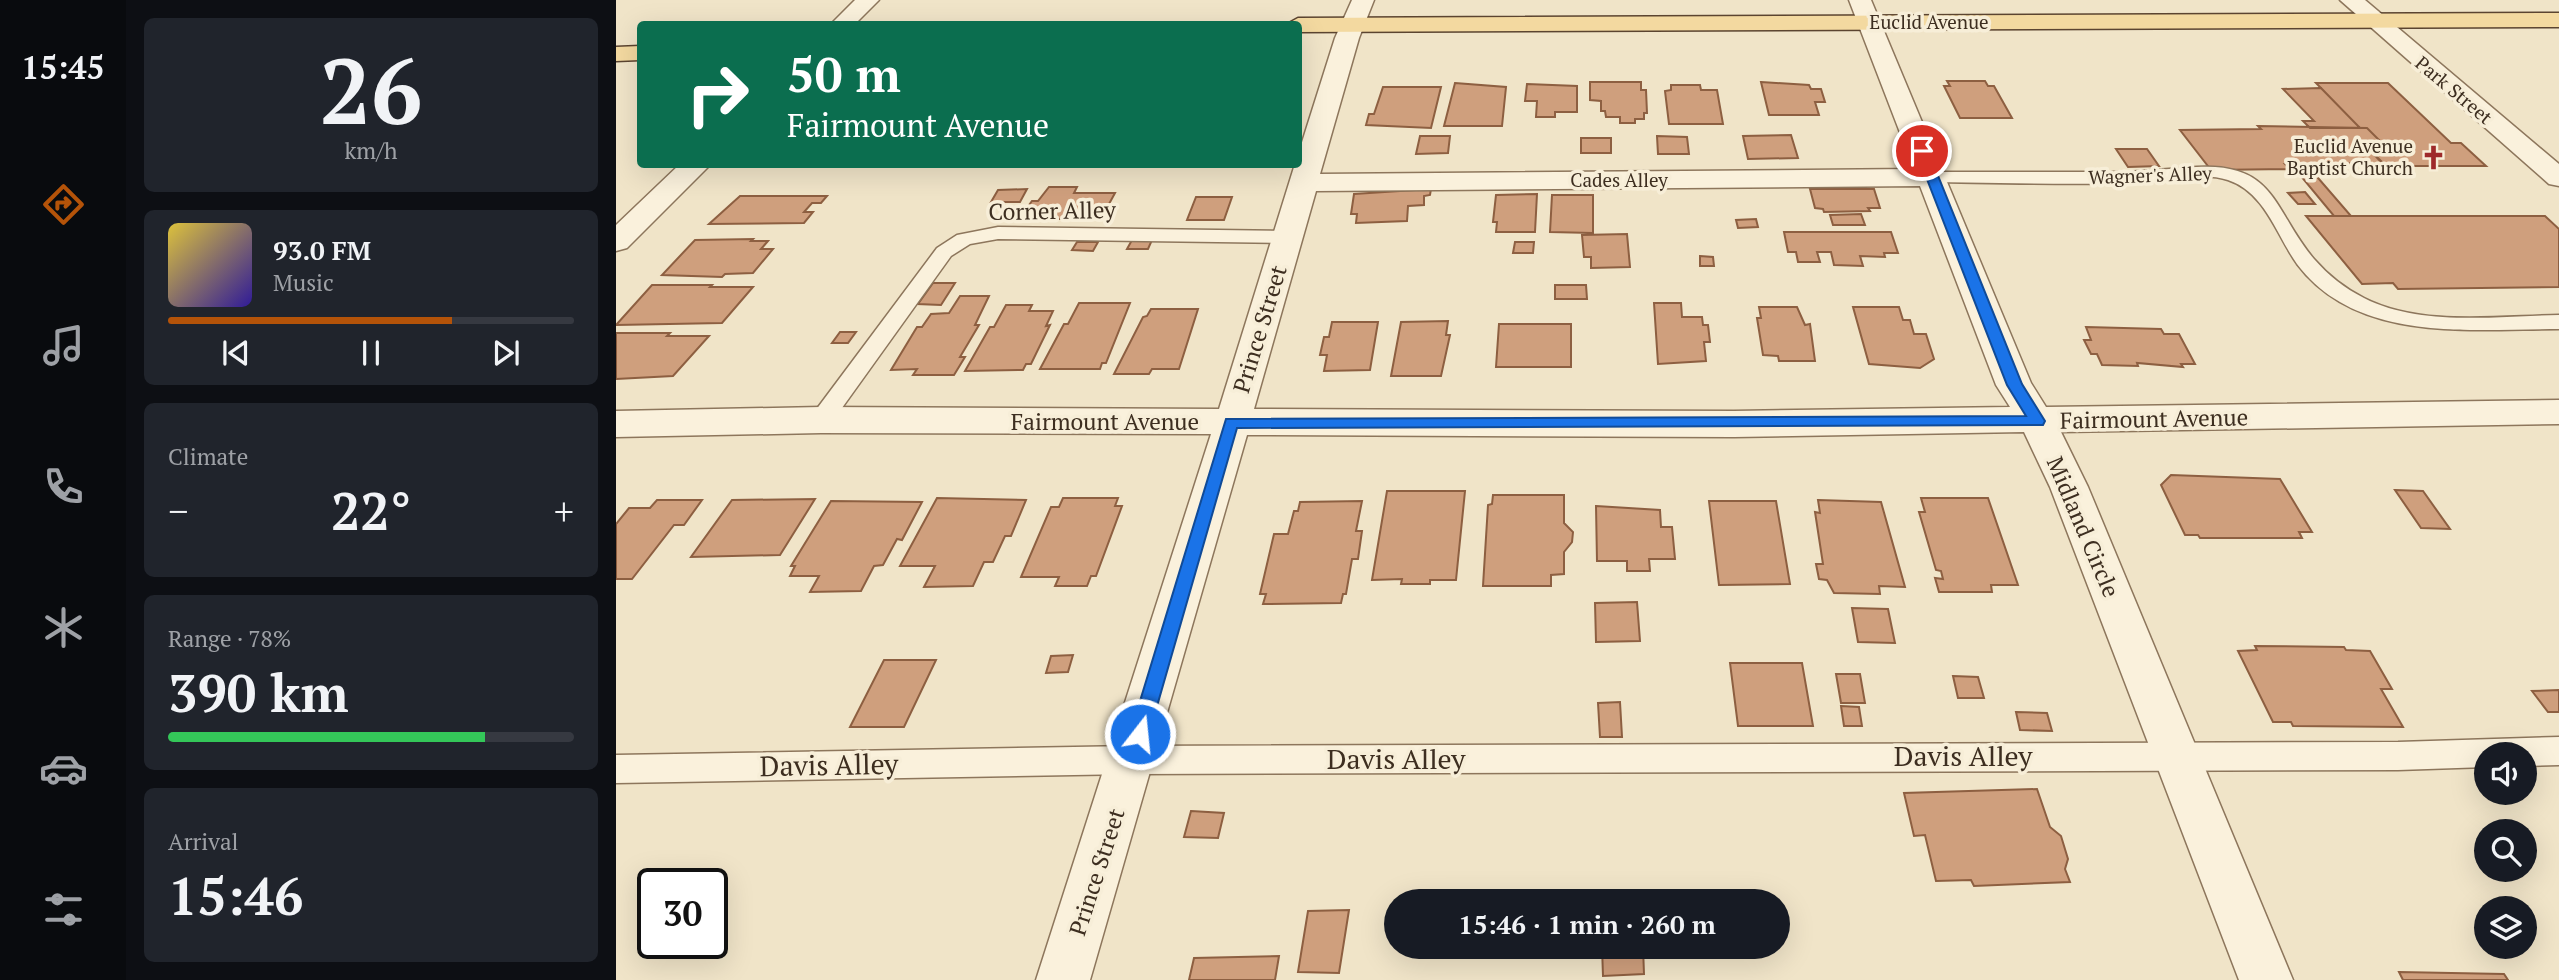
<!DOCTYPE html>
<meta charset="utf-8">
<style>
:root{--surface:#171b24;--page:#20242c;--text:#f1f3f6;--muted:#9ea1a6;--line:#363941;--accent:#b45309}
body{margin:0;font-family:"PT Serif",serif;background:var(--page);color:var(--text);height:100vh;display:flex;flex-direction:column;font-size:26px;white-space:nowrap}
*{box-sizing:border-box;margin:0}
p{font-size:23px;color:var(--muted)}
.icon{flex:none;width:38px;height:38px;fill:none;stroke:currentColor;stroke-width:2;stroke-linecap:round;stroke-linejoin:round}
.map{position:relative;flex:1;overflow:hidden}
.side{display:flex;flex-direction:column;gap:18px;padding:18px;background:#0d0f14;width:490px}
.side>*{flex:none}
.banner{position:absolute;left:21px;top:21px;width:665px;height:147px;border-radius:7px;box-shadow:0 7px 28px #0002;background:#0b6e4f;color:#fff;overflow:hidden}
.fabs{position:absolute;left:1858px;top:742px;display:grid;gap:14px}
.fabs a{display:grid;place-items:center;width:63px;height:63px;border-radius:50%;background:var(--surface);box-shadow:0 7px 28px #0002;font-size:35px}
.speed{position:absolute;left:21px;top:868px;display:flex;gap:14px;font-size:35px;font-weight:700;text-align:center}
.speed>*{display:grid;place-content:center;width:91px;height:91px;border-radius:50%;background:var(--surface);box-shadow:0 7px 28px #0002;line-height:1}
.speed .limit{border:4px solid #111;border-radius:10px;background:#fff;color:#111}
.pin{position:absolute;display:grid;place-items:center;width:60px;height:60px;color:#fff;margin:-30px;border:4px solid #fff;border-radius:50%;box-shadow:0 2px 7px #0007}
.me{position:absolute;width:77px;margin:-38px;rotate:16deg;stroke-linejoin:round;filter:drop-shadow(0 0 5px #0008)}
.turn{display:flex;align-items:center;gap:24px;height:147px;padding:0 35px;font-size:32px}
.turn .icon{width:91px;height:91px;stroke-width:2.5}
.turn b{display:block;font-size:49px;line-height:60px}
.big{font-size:52px;font-weight:700;line-height:1.1}
.side .tile{flex:1;display:flex;flex-direction:column;justify-content:center;gap:10px;min-width:0;padding:0 24px;border-radius:10px;background:var(--page)}
.side .dial{align-items:center;gap:0}
.dial b{font-size:91px;line-height:1}
.song{display:flex;align-items:center;gap:21px}
.cover{width:84px;height:84px;border-radius:10px;background:linear-gradient(135deg,hsl(50 70% 55%),hsl(250 70% 35%))}
.played{height:7px;border-radius:4px;background:linear-gradient(90deg,var(--accent) 70%,var(--line) 70%)}
.keys{display:flex;justify-content:space-around;direction:ltr}
.heat{display:flex;justify-content:space-between;align-items:center;font-size:38px;direction:ltr}
.charge{height:10px;border-radius:5px;background:linear-gradient(90deg,#34c759 78%,var(--line) 0)}
.trip{position:absolute;left:768px;top:889px;width:406px;height:70px;border-radius:35px;background:var(--surface);box-shadow:0 7px 28px #0002;font-weight:700;line-height:70px;text-align:center}
main{display:flex;flex:1;min-height:0}
.tabs{display:flex;flex-direction:column;width:126px;justify-content:space-around;align-items:center;background:#090b0e;color:var(--muted)}
.tabs .icon{width:49px;height:49px}
.tabs .on{color:var(--accent)}
.tabs b{font-size:32px;color:var(--text)}
.map>svg:first-child{display:block}
.building{fill:#cf9f7d;stroke:#8d5f41;stroke-width:2}
.lines{fill:none;stroke-linecap:round;stroke-linejoin:round}
.service-casing{stroke:#8d765c;stroke-width:3}
.minor-casing{stroke:#8d765c;stroke-width:3}
.primary-casing{stroke:#5b4430;stroke-width:3}
.service{fill:#faf1dc;fill-rule:evenodd}
.minor{fill:#faf1dc;fill-rule:evenodd}
.primary{fill:#f3d9a0;fill-rule:evenodd}
.route{fill:#1a73e8;stroke:#114b97;stroke-width:2}
.labels{text-anchor:middle;stroke-width:7;stroke-linejoin:round;paint-order:stroke}
.far-street-label{font-size:19px;fill:#3d2e20;stroke:#f7eed8}
.far-poi-label{font-size:19px;fill:#3d2e20;stroke:#f7eed8;text-anchor:end}
.street-label{font-size:23px;fill:#3d2e20;stroke:#f7eed8}
.near-street-label{font-size:28px;fill:#3d2e20;stroke:#f7eed8}
</style>
<main>
<nav class="tabs">
<b>15:45</b>
<svg class="icon on" aria-label="directions" viewBox="0 0 24 24"><path d="M12 3l9 9-9 9-9-9zM9 14v-3h6M13 9l2 2-2 2"/></svg>
<svg class="icon" aria-label="music" viewBox="0 0 24 24"><path d="M9 18V5l10-2v13"/><circle cx="6" cy="18" r="3"/><circle cx="16" cy="16" r="3"/></svg>
<svg class="icon" aria-label="phone" viewBox="0 0 24 24"><path d="M5 4h4l2 5-3 2q2 4 5 5l2-3 5 2v4C11 20 4 13 5 4z"/></svg>
<svg class="icon" aria-label="climate" viewBox="0 0 24 24"><path d="M12 3v18M4 7l16 10M4 17L20 7"/></svg>
<svg class="icon" aria-label="car" viewBox="0 0 24 24"><path d="M5 17H2v-5l4-1 3-4h7l3 4 3 1v5h-3M9 17h6M6 11h13"/><circle cx="7" cy="17" r="2"/><circle cx="17" cy="17" r="2"/></svg>
<svg class="icon" aria-label="filters" viewBox="0 0 24 24"><path d="M4 7h16M4 17h16"/><circle cx="9" cy="7" r="2"/><circle cx="15" cy="17" r="2"/></svg>
</nav>
<section class="side">
<div class="tile dial"><b>26</b><p>km/h</p></div>
<div class="tile">
<div class="song"><i class="cover"></i><div><b>93.0 FM</b><p>Music</p></div></div>
<div class="played"></div>
<div class="keys"><svg class="icon" aria-label="previous" viewBox="0 0 24 24"><path d="M18 5L8 12l10 7zM5 5v14"/></svg><svg class="icon" aria-label="pause" viewBox="0 0 24 24"><path d="M8 5v14M16 5v14"/></svg><svg class="icon" aria-label="next" viewBox="0 0 24 24"><path d="M6 5l10 7-10 7zM19 5v14"/></svg></div>
</div>
<div class="tile"><p>Climate</p>
<div class="heat"><a>−</a><b class="big">22°</b><a>+</a></div>
</div>
<div class="tile"><p>Range · 78%</p><b class="big">390 km</b><div class="charge"></div></div>
<div class="tile"><p>Arrival</p><b class="big">15:46</b></div>
</section>
<div class="map">
<svg width="1943" height="980" viewBox="0 0 1943 980">
<rect width="100%" height="100%" fill="#f0e4c8"/>
<path class="building" d="M1331,81H1369L1372,86H1378L1396,118H1344L1328,86H1334Z
M974,82H1025V90H1030L1031,113H1028V119H1019V123H1004V117H990L989,111H985V101L974,100Z
M1145,82L1193,85L1195,89H1205L1209,102H1199L1203,115H1153Z
M839,83L890,87L886,126H828Z
M1700,83H1772L1835,143H1845L1870,166H1770L1751,147H1770L1751,128H1744Z
M911,84L961,86V112H939V117H920L921,101H909Z
M1055,85H1084L1085,90H1101L1107,124H1053L1049,91L1055,90Z
M767,87H825L815,128L750,125L753,114H758Z
M1705,88L1744,128H1694L1687,121H1698L1667,89Z
M1642,126L1751,128L1770,147H1751L1766,163L1669,164L1674,169L1595,170L1564,130L1645,129Z
M1175,135L1182,158L1132,159L1127,136Z
M804,136H834L832,153L800,154Z
M1041,136L1071,137L1073,154H1042Z
M965,138H995V153H965Z
M1500,149H1531L1543,166L1512,167Z
M1674,163L1690,164L1735,216H1718Z
M433,187H461L458,193H499L493,204H484L476,219H413L417,212H408L416,201H422Z
M411,189L404,202H375L382,190Z
M815,189L814,195L808,196V205L792,206L791,221L740,223L741,214H735L738,194Z
M1194,189H1258L1264,208H1252L1254,211L1208,212L1207,209L1199,208Z
M1689,192L1699,204H1682L1672,193Z
M921,194L919,232H880L881,222H877L880,195Z
M936,195H977V233L934,232Z
M124,196H211L205,203H196L188,212H197L188,223L93,224Z
M580,197H616L608,220H571Z
M1245,214L1249,225H1217L1214,215Z
M1690,216H1929L1943,229V287L1782,289L1777,283L1746,284Z
M1140,219L1142,227L1122,228L1120,220Z
M1168,232H1275L1282,253H1268L1269,257L1244,256L1247,266L1218,265L1215,252H1201L1204,262H1182L1180,252H1172Z
M1011,234L1014,267L975,268V257H968L966,235Z
M137,239L135,241H152L145,249H157L137,273L109,274L106,277L46,275L79,240Z
M516,240H536L532,249H511Z
M461,242H482L477,251L456,250Z
M899,242H918L917,253H897Z
M1084,256L1097,257L1098,266H1084Z
M317,283H339L325,305L302,304Z
M36,285H96L94,287H137L106,323L0,325Z
M939,285H970L971,299H939Z
M344,296H373L359,325H363L344,357H349L338,375H297L301,369L275,370L301,327H306L315,314L333,313Z
M463,303H514L490,363H486L484,369H424L448,324H452Z
M1038,303H1065L1066,317H1086L1087,325H1092L1094,342H1088L1090,361L1042,364Z
M390,305H416L413,311H437L430,326L434,325L415,364H410L407,370L349,371L374,327H378Z
M1143,307H1181L1189,325L1194,324L1199,361H1163L1162,356L1147,355L1141,318H1145Z
M1237,307H1283L1287,320H1294L1298,334H1310L1318,359L1304,368L1253,364Z
M535,309H582L563,369H536L533,374H498L527,317L531,316Z
M832,321L830,335H834L825,376H775L785,322Z
M716,322H762L754,370L708,371L711,355H704L708,337H713Z
M883,324H955V367H880Z
M1470,327L1545,329L1548,334H1563L1579,364H1565L1567,367L1521,363L1522,366L1486,365L1481,354H1475L1468,340H1475Z
M224,332H240L232,343H216Z
M0,333H54L51,336H93L57,376L0,379Z
M1555,475L1664,479L1696,532H1683L1686,538H1584L1582,535H1569L1545,485Z
M1779,490L1807,491L1834,529L1805,528Z
M771,491H849L840,580H814V584H785L786,579L756,580Z
M877,495H948V523L957,532L956,542L948,552V574L935,575V586H867L872,505L876,504Z
M321,498L410,500L395,536H389L377,562H368L357,586L308,587L319,566H284Z
M447,498H502L499,506H506L480,576H475L471,586H439L443,577H405L435,507H443Z
M1305,498H1372L1402,585H1375L1376,592H1323L1319,578L1327,579L1325,571L1320,570L1303,512H1309Z
M199,499L164,555L75,557L116,500Z
M41,500H86L68,525H58L16,579H0V524L13,508H34Z
M1202,500L1265,502L1289,587L1263,586L1264,594L1218,593L1211,580L1203,579L1200,564H1207L1199,512L1204,513Z
M215,501L306,502L286,540L281,539L267,565L258,566L245,591L194,592L203,576H174L179,566H175Z
M746,501L740,531H746L742,559H736L730,594H727L725,603L647,604L650,594H644L658,534H672L678,511H682L684,502Z
M1093,501H1160L1174,584L1103,585Z
M980,506L1044,510L1045,527H1056L1059,559H1033L1034,571H1011V561H981Z
M1021,602L1024,641L980,642L979,603Z
M1236,608L1272,609L1279,643L1242,642Z
M1639,646L1728,647L1730,650L1754,651L1776,689H1765L1787,727L1677,726L1675,722H1657L1622,651L1641,650Z
M457,655L452,672L430,673L435,656Z
M268,660H320L288,727H234Z
M1114,663H1186L1197,726H1122Z
M1220,674H1244L1249,703H1225Z
M1337,676L1362,677L1368,698H1342Z
M1943,690V712H1932L1916,691Z
M1004,702L1006,737H984L982,703Z
M1225,706L1243,707L1246,726H1228Z
M1400,712L1431,713L1436,731L1404,730Z
M1421,789L1434,827L1445,836L1452,859L1449,869L1454,882L1358,886L1355,880L1320,881L1309,835L1298,836L1288,793Z
M575,811L608,813L602,838L568,837Z
M733,910L723,973L682,972L692,911Z
M986,947H1027L1028,974L987,976Z
M663,956L659,980H573L578,958Z
M1783,972L1888,974L1892,980H1787Z"/>
<g class="lines">
<defs>
<path id="service" d="M1581,167C1661,163 1657,211 1698,259C1712,275 1728,288 1748,298C1805,327 1881,316 1943,315V329C1856,329 1741,344 1681,264C1661,236 1649,192 1612,180C1585,171 1551,182 1523,183C1454,185 1385,183 1316,182L1307,177L1316,172H1511Z
M382,227L673,231L683,237L673,243L382,239L354,244L335,256L213,426H197L193,420L197,414L321,248L341,235Z
M1943,737V765L1909,766V754H1871V767L1782,770L516,774L0,783V755L516,746L1782,742Z"/>
<path id="minor" d="M239,0H263L239,24H215Z
M736,0H758L743,38L704,174L1298,169L1233,0H1255L1415,383L1430,407L1943,400V424L1445,432L1472,487L1677,980H1623L1434,487L1408,432L1118,437L631,435L474,980H420L595,434L205,433L0,437V411L205,407L603,409L679,164H682V155L719,38ZM1304,186L1380,385L1394,407L1118,411L638,409L700,191Z
M1724,0H1749L1943,164V186L1933,184Z
M64,164H95L11,248L0,251V225Z"/>
<path id="primary" d="M1943,13V27L682,32V24H671L682,18Z
M24,46V60L0,61V47Z"/>
</defs>
<use href="#service" class="service-casing"/>
<use href="#minor" class="minor-casing"/>
<use href="#primary" class="primary-casing"/>
<use href="#service" class="service"/>
<use href="#minor" class="minor"/>
<use href="#primary" class="primary"/>
</g>
<path class="route" d="M1306,147L1312,151L1406,384L1429,421L1427,425L621,428L533,734L531,741L524,743L517,741L514,734L610,419L1410,416L1391,385L1300,151Z"/>
<defs>
<symbol id="church-bare" viewBox="-9 -9 18 18"><path d="M-1.2-6h2.4v3.5h3.3v2.4h-3.3V6h-2.4V-.1h-3.3v-2.4h3.3Z" fill="#9e2a2b" stroke="#f7eed8" stroke-width="2.5" paint-order="stroke"/></symbol>
</defs>
<g fill-rule="evenodd">
<use href="#church-bare" x="1800" y="140" width="35" height="35"/>
</g>
<g class="labels">
<g class="far-street-label">
<text x="1313" y="29">Euclid Avenue</text>
<text transform="translate(1838 90) rotate(40)" y="7">Park Street</text>
<text transform="translate(1534 175) rotate(-2)" y="7">Wagner's Alley</text>
<text x="1003" y="187">Cades Alley</text>
</g>
<g class="far-poi-label">
<text x="1797" y="153">Euclid Avenue<tspan x="1797" dy="22">Baptist Church</tspan></text>
</g>
<g class="street-label">
<text transform="translate(436 211) rotate(-1)" y="8">Corner Alley</text>
<text transform="translate(644 329) rotate(-73)" y="8">Prince Street</text>
<text transform="translate(1538 419) rotate(-1)" y="8">Fairmount Avenue</text>
<text x="489" y="430">Fairmount Avenue</text>
<text transform="translate(1467 527) rotate(67)" y="8">Midland Circle</text>
<text transform="translate(481 872) rotate(-72)" y="8">Prince Street</text>
</g>
<g class="near-street-label">
<text x="1347" y="766">Davis Alley</text>
<text x="780" y="769">Davis Alley</text>
<text transform="translate(213 765) rotate(-1)" y="10">Davis Alley</text>
</g>
</g>
</svg>
<div class="fabs">
<a><svg class="icon" aria-label="sound" viewBox="0 0 24 24"><path d="M4 9h4l5-4v14l-5-4H4zM17 9q2 3 0 6"/></svg></a>
<a><svg class="icon" aria-label="search" viewBox="0 0 24 24"><circle cx="10" cy="10" r="6"/><path d="M15 15l6 6"/></svg></a>
<a><svg class="icon" aria-label="layers" viewBox="0 0 24 24"><path d="M12 4l9 5-9 5-9-5zM3 14l9 5 9-5"/></svg></a>
</div>
<div class="speed"><div class="limit">30</div></div>
<div class="pin" style="left:1306px;top:151px;background:#d93025"><svg class="icon" aria-label="arrive" viewBox="0 0 24 24"><path d="M6 21V4h12l-3 4 3 4H6"/></svg></div>
<svg class="me" style="left:524px;top:734px" viewBox="-20 -20 40 40"><circle r="17" fill="#1a73e8" stroke="#fff" stroke-width="3"/><path d="M0-11L8 9 0 5-8 9z" fill="#fff"/></svg>
<div class="trip">15:46 · 1 min · 260 m</div>
<div class="banner">
<div class="turn"><svg class="icon" aria-label="right" viewBox="0 0 24 24"><path d="M7 20v-9h11M14 6l5 5-5 5"/></svg><div><b>50 m</b>Fairmount Avenue</div></div>
</div>
</div>
</main>
